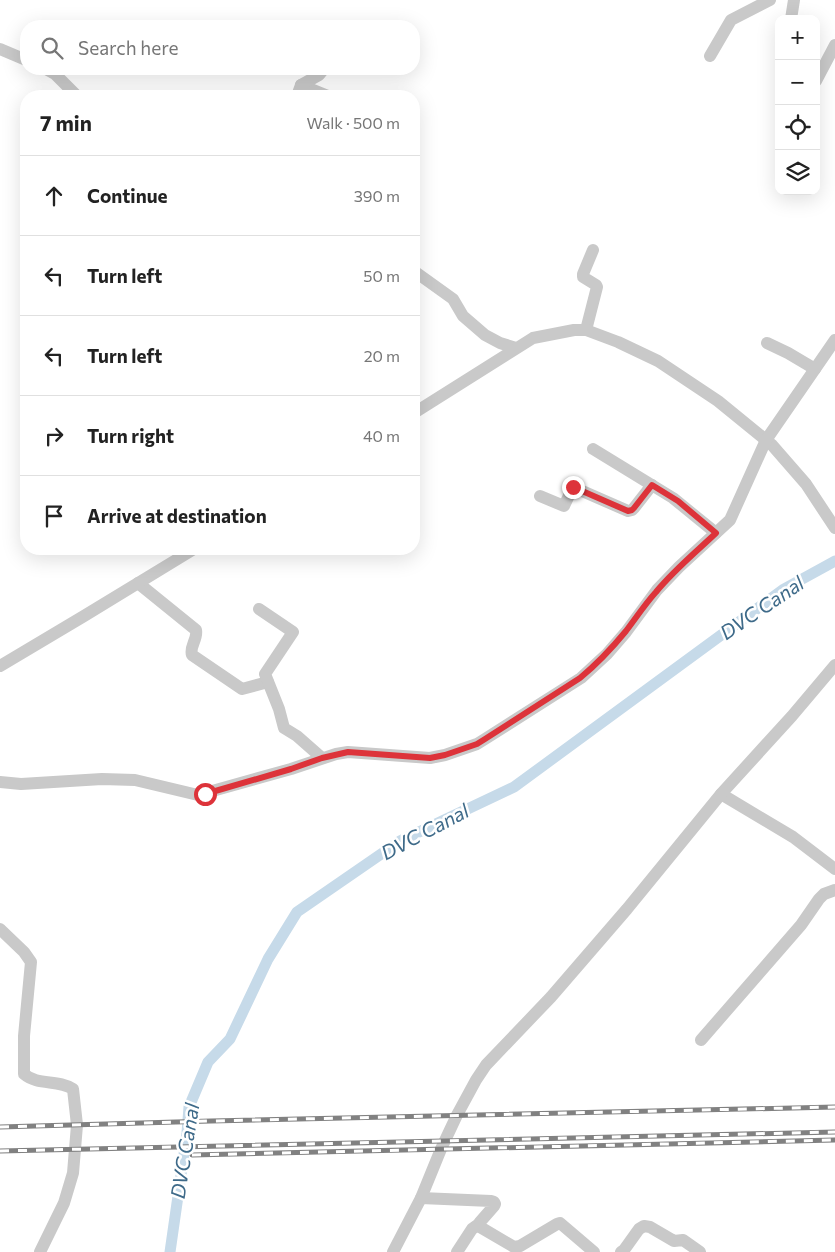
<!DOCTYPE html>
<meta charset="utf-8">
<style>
:root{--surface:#fff;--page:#f2f2f2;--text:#222;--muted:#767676;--line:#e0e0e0}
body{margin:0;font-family:Commissioner,sans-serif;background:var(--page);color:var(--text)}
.controls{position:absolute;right:15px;top:15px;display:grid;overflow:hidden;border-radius:10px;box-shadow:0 5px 20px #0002}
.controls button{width:45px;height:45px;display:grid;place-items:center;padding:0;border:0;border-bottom:1px solid var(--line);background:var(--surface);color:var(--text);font:25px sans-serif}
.stop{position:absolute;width:15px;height:15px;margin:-11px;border:4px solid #dd333a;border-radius:50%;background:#fff}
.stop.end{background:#dd333a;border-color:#fff;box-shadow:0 1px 5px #0008}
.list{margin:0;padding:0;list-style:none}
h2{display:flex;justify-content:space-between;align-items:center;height:65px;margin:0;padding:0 20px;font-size:21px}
h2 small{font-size:16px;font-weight:400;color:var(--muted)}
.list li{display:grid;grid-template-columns:32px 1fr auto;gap:15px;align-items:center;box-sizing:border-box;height:80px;padding:0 20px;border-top:1px solid var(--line)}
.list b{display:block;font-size:19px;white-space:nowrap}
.list em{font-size:16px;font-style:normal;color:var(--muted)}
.icon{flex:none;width:28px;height:28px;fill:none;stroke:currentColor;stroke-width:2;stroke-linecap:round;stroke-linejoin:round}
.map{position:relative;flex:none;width:835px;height:1252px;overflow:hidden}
.search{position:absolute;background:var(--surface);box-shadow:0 5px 20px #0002;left:20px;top:20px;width:400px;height:55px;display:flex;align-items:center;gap:12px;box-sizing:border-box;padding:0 18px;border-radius:20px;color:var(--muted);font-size:19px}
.panel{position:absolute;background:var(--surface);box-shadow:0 5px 20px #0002;left:20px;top:90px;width:400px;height:465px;border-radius:20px}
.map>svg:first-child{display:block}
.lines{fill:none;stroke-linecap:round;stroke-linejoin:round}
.canal{stroke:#c6dae9;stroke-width:11}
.minor{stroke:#c9c9c9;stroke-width:12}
.rail-casing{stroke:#818181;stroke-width:5}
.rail{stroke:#fff;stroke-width:3;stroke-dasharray:9;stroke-linecap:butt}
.route{stroke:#dd333a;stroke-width:6}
.labels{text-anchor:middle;stroke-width:5;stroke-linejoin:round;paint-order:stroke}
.water-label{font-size:20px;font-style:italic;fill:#3e6a89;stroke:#fff}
</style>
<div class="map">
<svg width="835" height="1252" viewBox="0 0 835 1252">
<rect width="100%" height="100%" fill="#fff"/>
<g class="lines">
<polyline class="canal" points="170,1252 187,1133 189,1107 208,1062 230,1039 268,959 297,912 400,841 514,787 784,589 835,561"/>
<g class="minor">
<polyline points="791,19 794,0"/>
<polyline points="0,49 26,60"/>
<polyline points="710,56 731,20 770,0"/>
<polyline points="46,69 55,74 77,96"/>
<polyline points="816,81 835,45"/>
<polyline points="301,85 328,96"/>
<polyline points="297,96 301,85 319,75 324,69"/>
<polyline points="414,271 453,299 463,316 485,335 500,343 516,348"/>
<polyline points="586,330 597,287 596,285 583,277 583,274 593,250"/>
<polyline points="767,343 788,353 815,369"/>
<polyline points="414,413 533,338 574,330 586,330 618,342 658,361 718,401 772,445 806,484 835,528"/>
<polyline points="593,449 673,498 716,533"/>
<polyline points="540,496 564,506 573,487 628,511 632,510 634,508 652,485"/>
<path d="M138 583 196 630C198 639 189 647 192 655L242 689 268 682"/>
<polyline points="259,609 293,632 265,674 279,709 284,728 297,736 322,758"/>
<polyline points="0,666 84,616 194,549"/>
<polyline points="0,782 21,784 102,779 135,780 198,795 291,769 336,754 348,752 430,758 445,755 477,744 485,739 581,678 607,654 626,632 657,590 679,567 730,520 766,440 835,340"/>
<polyline points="721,794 793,837 835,869"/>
<path d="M0 929 24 952 31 962 24 1036V1074C38 1086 58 1079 73 1089L77 1125 73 1173 64 1203 40 1252"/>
<polyline points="701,1040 801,925 819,899 824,894 835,890"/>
<polyline points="421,1198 491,1201 494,1202 495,1204 494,1206 480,1222 479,1224 480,1227 514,1247 520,1246 557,1224 560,1223 594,1252"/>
<polyline points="393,1252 421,1198 441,1149 457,1115 476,1080 486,1065 551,997 627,909 721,794 792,716 835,665"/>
<polyline points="457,1252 472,1229 479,1224"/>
<polyline points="621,1252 624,1250 639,1229 644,1226 650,1227 674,1241 683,1240 700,1252"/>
</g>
<defs>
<g id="rail">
<polyline points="0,1127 211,1121 835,1107"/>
<polyline points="0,1151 835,1132"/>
<polyline points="192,1155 835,1140"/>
</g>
</defs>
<use href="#rail" class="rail-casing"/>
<use href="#rail" class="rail"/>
</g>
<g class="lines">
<path class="route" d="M205 794 291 769 322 758 348 752 430 758 445 755 477 744 485 739 580 678C597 664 612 648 626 631 636 618 645 604 656 592 674 570 696 552 716 533L678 501 652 485 634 508 632 510 628 511 573 487"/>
</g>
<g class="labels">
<g class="water-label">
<text transform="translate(762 608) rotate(-34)" y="7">DVC Canal</text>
<text transform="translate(425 832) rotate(-28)" y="7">DVC Canal</text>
<text transform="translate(185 1151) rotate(-81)" y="7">DVC Canal</text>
</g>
</g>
</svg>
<div class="controls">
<button>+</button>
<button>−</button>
<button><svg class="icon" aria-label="locate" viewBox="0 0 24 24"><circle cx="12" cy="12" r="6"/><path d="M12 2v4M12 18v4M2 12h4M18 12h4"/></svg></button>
<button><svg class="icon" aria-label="layers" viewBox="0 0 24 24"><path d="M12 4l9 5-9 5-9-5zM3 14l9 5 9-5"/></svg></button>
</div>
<div class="stop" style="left:205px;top:794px"></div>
<div class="stop end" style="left:573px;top:487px"></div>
<div class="search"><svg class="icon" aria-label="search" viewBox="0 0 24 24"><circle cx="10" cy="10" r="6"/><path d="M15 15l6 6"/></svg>Search here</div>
<section class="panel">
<h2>7 min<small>Walk · 500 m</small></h2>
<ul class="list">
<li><svg class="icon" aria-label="ahead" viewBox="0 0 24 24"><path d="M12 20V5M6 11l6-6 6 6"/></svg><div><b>Continue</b></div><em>390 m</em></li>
<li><svg class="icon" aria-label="left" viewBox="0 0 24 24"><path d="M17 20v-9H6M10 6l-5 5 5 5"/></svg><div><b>Turn left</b></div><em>50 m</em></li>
<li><svg class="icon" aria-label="left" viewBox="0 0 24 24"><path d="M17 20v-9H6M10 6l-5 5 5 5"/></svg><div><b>Turn left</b></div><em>20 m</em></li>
<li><svg class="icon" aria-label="right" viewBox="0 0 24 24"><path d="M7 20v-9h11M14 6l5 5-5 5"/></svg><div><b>Turn right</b></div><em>40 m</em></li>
<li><svg class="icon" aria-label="arrive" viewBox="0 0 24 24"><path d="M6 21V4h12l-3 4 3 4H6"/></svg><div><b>Arrive at destination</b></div></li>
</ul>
</section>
</div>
